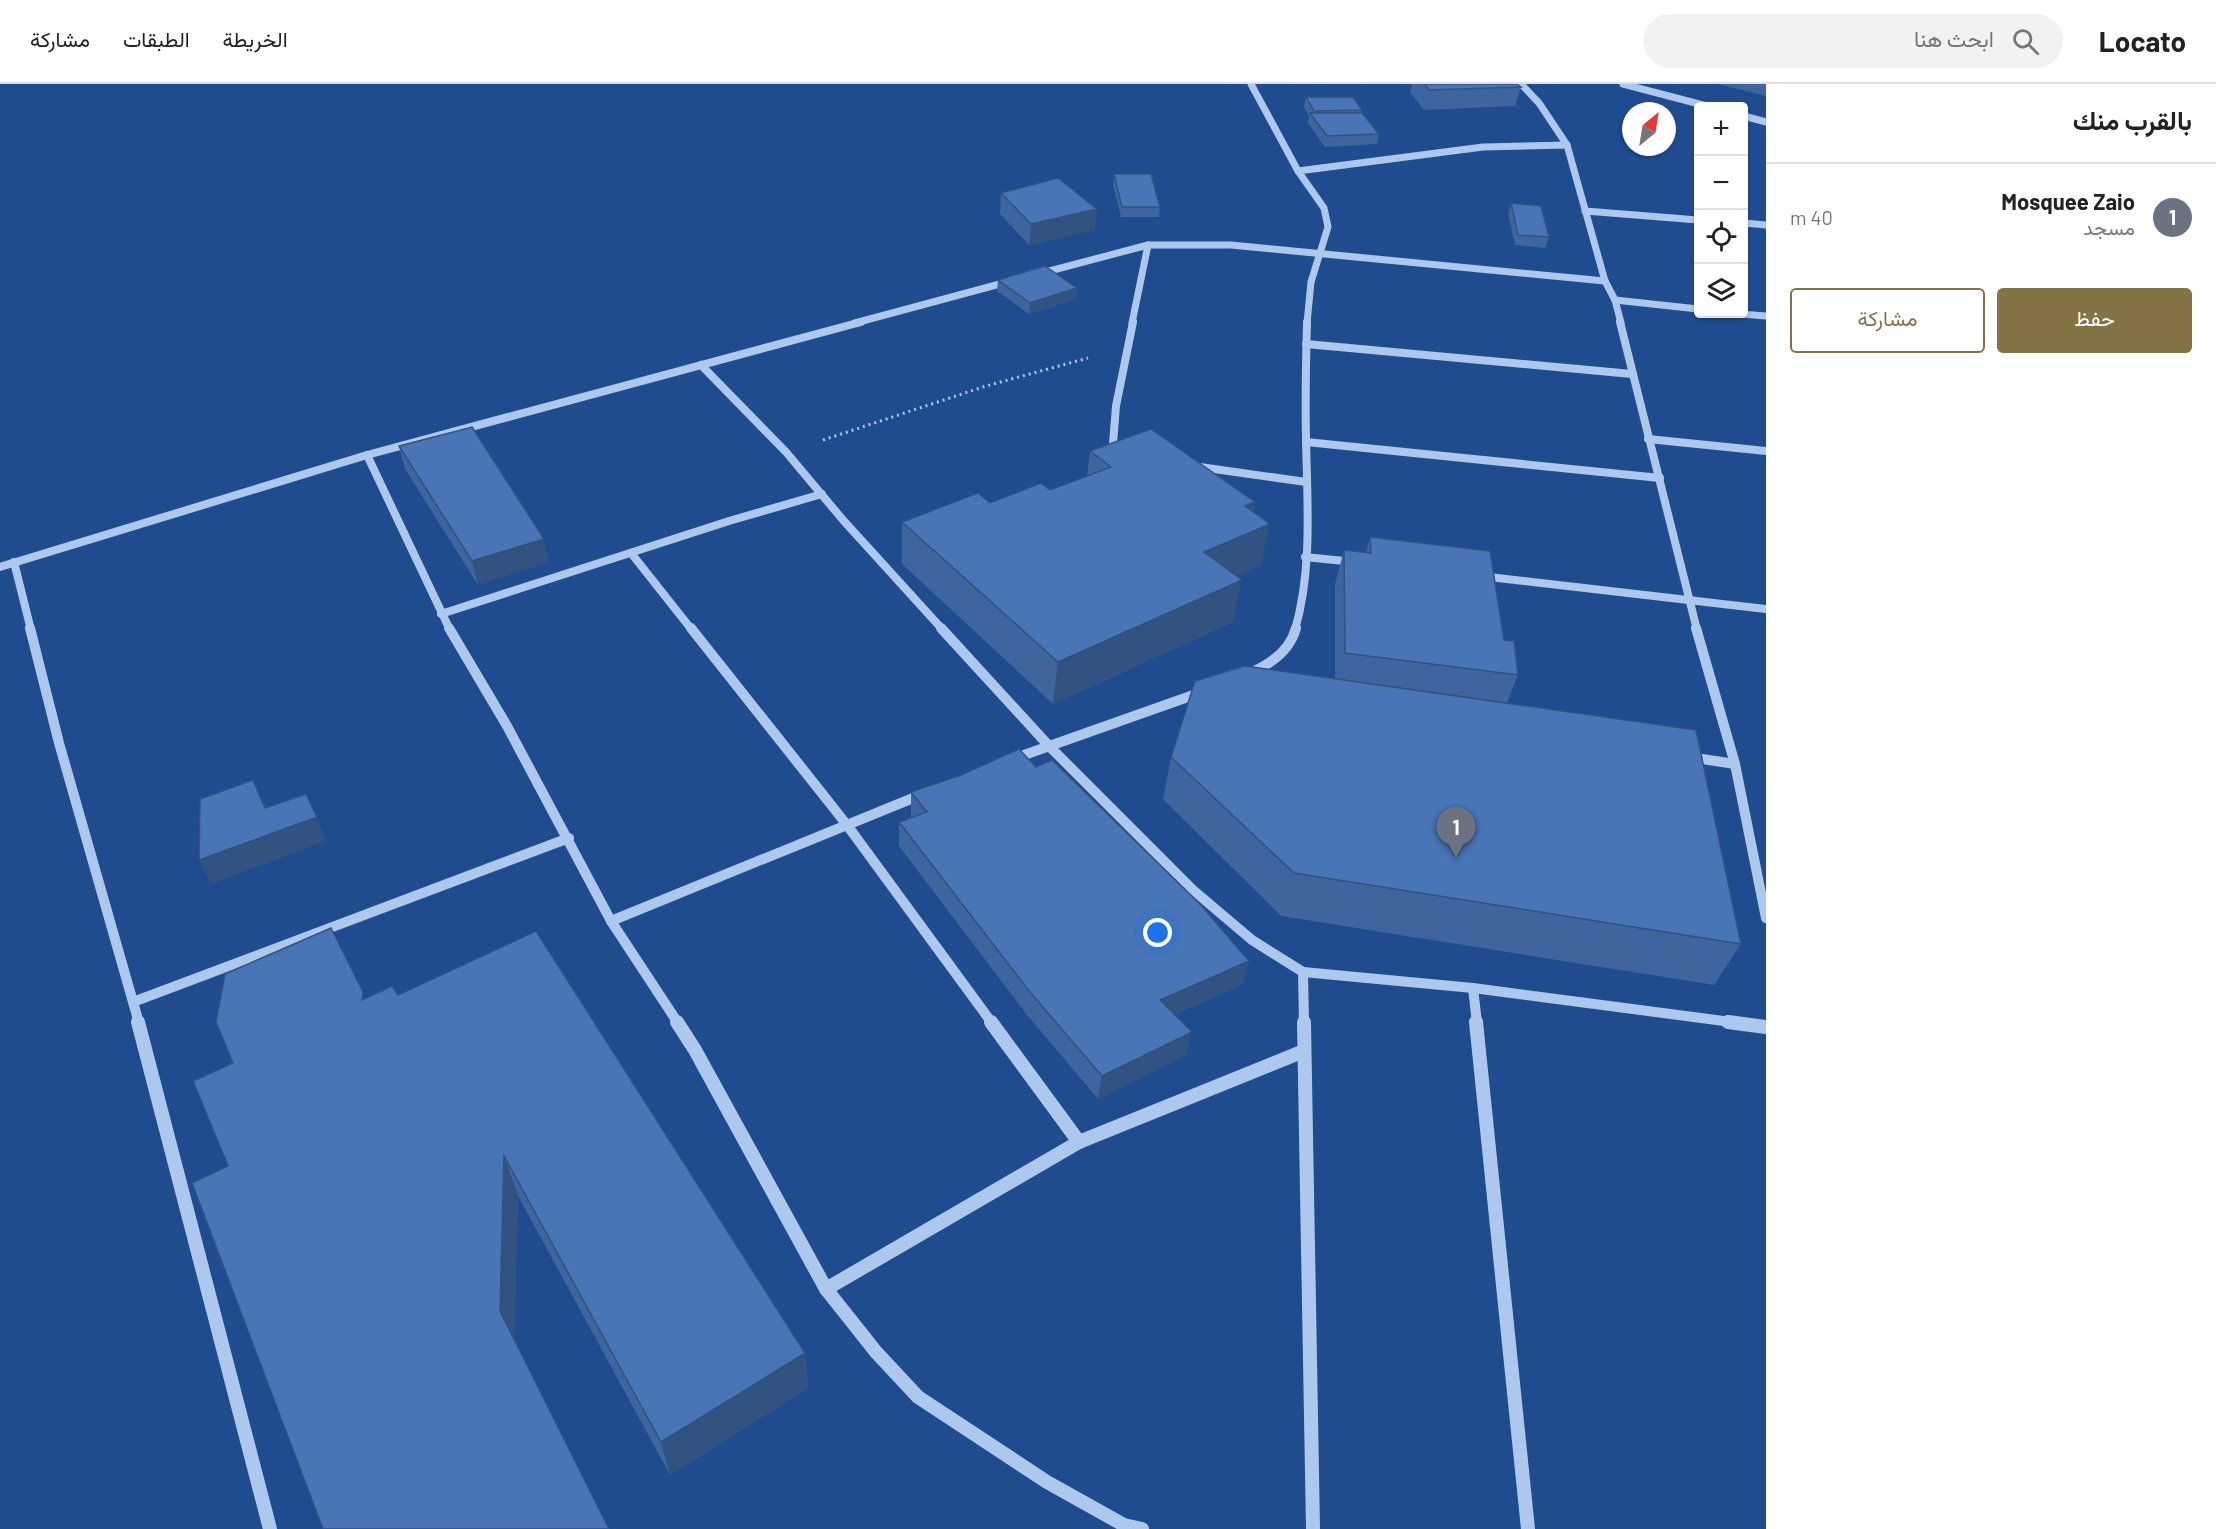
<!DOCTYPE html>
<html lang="ar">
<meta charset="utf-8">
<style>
:root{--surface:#fff;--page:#f2f2f2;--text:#222;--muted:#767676;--line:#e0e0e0;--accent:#837345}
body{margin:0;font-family:Barlow,Vazirmatn,sans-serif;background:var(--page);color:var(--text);direction:rtl}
.controls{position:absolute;right:18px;top:18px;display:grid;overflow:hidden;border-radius:6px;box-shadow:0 2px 4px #0004}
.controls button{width:54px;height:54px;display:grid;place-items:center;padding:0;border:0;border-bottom:2px solid var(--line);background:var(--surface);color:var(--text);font:30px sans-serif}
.compass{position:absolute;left:1622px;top:18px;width:54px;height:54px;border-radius:50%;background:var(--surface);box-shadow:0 2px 4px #0004;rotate:30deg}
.you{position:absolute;left:1158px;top:849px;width:21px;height:21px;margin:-15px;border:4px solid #fff;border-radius:50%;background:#1a73e8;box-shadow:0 0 0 9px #1a73e833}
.badge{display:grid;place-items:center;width:39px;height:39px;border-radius:50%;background:var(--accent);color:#fff;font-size:20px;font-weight:700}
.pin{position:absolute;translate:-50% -50px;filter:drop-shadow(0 2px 3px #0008)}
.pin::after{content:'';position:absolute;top:32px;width:21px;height:18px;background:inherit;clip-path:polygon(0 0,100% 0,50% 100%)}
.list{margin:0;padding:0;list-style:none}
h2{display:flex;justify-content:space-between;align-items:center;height:78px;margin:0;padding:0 24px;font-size:26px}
h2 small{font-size:20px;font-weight:400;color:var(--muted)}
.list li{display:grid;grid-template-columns:39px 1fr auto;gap:18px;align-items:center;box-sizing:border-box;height:108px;padding:0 24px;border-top:2px solid var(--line)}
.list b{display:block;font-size:22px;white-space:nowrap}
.list p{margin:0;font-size:20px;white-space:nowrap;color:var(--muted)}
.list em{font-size:20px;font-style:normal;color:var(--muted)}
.actions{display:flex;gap:12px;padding:18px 24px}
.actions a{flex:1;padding:14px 0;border:2px solid var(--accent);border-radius:6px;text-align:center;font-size:21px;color:var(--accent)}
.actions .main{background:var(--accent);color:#fff}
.icon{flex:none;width:33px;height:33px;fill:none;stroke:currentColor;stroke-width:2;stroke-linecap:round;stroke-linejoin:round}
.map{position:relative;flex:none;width:1766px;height:1445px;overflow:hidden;direction:ltr}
header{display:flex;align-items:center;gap:36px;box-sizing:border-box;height:84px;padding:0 30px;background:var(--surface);border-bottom:2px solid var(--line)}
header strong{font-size:28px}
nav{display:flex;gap:33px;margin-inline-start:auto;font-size:21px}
.search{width:420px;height:54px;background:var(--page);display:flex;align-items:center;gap:15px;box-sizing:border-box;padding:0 21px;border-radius:33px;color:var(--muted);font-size:22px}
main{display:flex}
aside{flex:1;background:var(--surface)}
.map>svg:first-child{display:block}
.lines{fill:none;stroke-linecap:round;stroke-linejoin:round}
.path{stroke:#aec8ed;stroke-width:3;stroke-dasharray:2 4;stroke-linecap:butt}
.minor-far3{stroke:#aec8ed;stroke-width:7}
.minor-far2{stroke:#aec8ed;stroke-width:8}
.minor-far1{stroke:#aec8ed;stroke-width:10}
.minor{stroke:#aec8ed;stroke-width:14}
.wall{fill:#3e659d}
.shaded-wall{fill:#32527f}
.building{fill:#4875b6;stroke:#32527f;stroke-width:1.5}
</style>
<header>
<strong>Locato</strong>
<div class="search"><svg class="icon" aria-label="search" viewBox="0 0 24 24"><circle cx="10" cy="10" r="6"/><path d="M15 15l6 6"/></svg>ابحث هنا</div>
<nav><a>الخريطة</a><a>الطبقات</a><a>مشاركة</a></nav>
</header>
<main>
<aside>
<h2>بالقرب منك<small></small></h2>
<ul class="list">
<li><span class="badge" style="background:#6b7280">1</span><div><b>Mosquee Zaio</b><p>مسجد</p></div><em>40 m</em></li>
</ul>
<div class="actions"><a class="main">حفظ</a><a>مشاركة</a></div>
</aside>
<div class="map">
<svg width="1766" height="1445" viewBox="0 0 1766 1445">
<rect width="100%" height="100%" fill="#1f4c8f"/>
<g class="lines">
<polyline class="path" points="823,356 986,302 1088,274"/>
<g class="minor-far3">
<polyline points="1251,0 1298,87 1324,124 1328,143 1311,198 1307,239"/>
<polyline points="1521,0 1539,19 1567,61 1605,197 1615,216 1621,239"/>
<polyline points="1623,0 1707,22"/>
<polyline points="1744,32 1766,38"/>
<polyline points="1298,87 1483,63 1567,61"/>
<polyline points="1585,127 1698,136"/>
<polyline points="1744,139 1766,141"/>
<polyline points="1038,190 1148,161 1231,161 1605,197"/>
<polyline points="1615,216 1698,225"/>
<polyline points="1741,230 1766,232"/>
<polyline points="855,239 1011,197"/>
<polyline points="1132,239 1148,161"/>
</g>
<g class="minor-far2">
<polyline points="1620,238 1697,546"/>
<polyline points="1306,260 1632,290"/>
<polyline points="701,281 786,368 843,436 943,546"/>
<polyline points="1648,355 1766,367"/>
<polyline points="1306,358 1660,394"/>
<polyline points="367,371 450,546"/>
<polyline points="1112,372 1116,322 1133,238"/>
<polyline points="1193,382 1306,398"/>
<polyline points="631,469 692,546"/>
<polyline points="1305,473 1354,478"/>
<polyline points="14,478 31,546"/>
<polyline points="0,483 367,371 861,238"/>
<polyline points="1480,492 1766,525"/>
<polyline points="441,530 729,437 822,410"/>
<path d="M1295 546C1313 483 1307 417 1306 353 1305 315 1306 276 1307 238"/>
</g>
<g class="minor-far1">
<polyline points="30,544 59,659 139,939"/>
<polyline points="449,544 507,642 611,837 678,939"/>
<polyline points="691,544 847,741 992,939"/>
<polyline points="941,544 1049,662 1193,806 1252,856 1303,888 1473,904 1739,939"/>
<polyline points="1696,544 1735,680 1766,834"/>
<path d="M1250 589C1271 580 1290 567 1296 544"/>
<polyline points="1689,673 1735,680"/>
<polyline points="1010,676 1202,608"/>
<polyline points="611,837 923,710"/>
<polyline points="1303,888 1304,939"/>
<polyline points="1473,904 1477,939"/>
<polyline points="133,918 569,754"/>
</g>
<g class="minor">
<polyline points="138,938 270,1445"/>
<polyline points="677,938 695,966 826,1205 876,1268 918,1313 1047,1398 1124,1441 1142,1445"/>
<polyline points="991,938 1079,1058"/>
<polyline points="1304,938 1313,1445"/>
<polyline points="1476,938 1528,1445"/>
<polyline points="1728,938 1766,943"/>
<polyline points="826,1205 1079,1058 1304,967"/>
</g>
</g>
<g class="wall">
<polygon points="1412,0 1517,0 1521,3 1515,22 1424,26 1410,8"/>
<polygon points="1718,0 1766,0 1766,12"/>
<polygon points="1306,13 1362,26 1361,29 1379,50 1377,60 1325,63 1308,39 1309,32 1304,23"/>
<polygon points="1114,90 1160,123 1159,133 1121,133 1113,101"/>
<polygon points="1001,109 1095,146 1029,161 1000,130"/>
<polygon points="1511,119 1549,153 1545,164 1515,161 1508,130"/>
<polygon points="998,196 1077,204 1076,215 1029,230 997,207"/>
<polygon points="399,362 544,455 548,478 478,501 405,385"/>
<polygon points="1090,367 1255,418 1253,428 1261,481 1237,492 1233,538 1053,620 902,480 902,438 1050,406 1087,392"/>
<polygon points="1370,453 1504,556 1518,591 1507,619 1741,860 1714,901 1281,832 1163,715 1171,673 1335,595 1335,500 1344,466 1366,469"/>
<polygon points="1036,683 1249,877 1242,900 1174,931 1186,971 1098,1015 1027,931 899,762 899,738 911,733 911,708"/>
<polygon points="398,911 805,1269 808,1304 670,1391 518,1112 514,1257 228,1082 366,914"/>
</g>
<g class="shaded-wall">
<polygon points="1097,125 1095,146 1029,161 1031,140"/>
<polygon points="1077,204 1076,215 1029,230 1030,219"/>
<polygon points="1255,418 1249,449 1270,440 1261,481 1196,510 1204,468 1245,422"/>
<polygon points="544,455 548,478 478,501 472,477"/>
<polygon points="1242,496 1233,538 1053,620 1058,578"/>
<polygon points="317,733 326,757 211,800 199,776"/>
<polygon points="1249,877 1242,900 1155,939 1160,916"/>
<polygon points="1192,948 1186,971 1098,1015 1102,992"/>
<polygon points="504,1072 518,1112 514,1264 500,1227"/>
<polygon points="805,1269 808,1304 670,1391 661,1358"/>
</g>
<g class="building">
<polygon points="1424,0 1517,0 1521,3 1429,6"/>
<polygon points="1306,13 1353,13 1362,26 1314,27"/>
<polygon points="1310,29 1362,29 1379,50 1327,52"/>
<polygon points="1114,90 1151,90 1160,123 1122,123"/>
<polygon points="1058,94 1097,125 1031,140 1001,109"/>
<polygon points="1511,119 1541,122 1549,153 1518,151"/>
<polygon points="1045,182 1077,204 1030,219 998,196"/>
<polygon points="472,343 544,455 472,477 399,362"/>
<polygon points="1151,345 1255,418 1245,422 1270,440 1204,468 1242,496 1058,578 902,438 978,409 990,419 1041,399 1050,406 1111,383 1090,367"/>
<polygon points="1370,453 1490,467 1504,556 1514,557 1518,591 1345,569 1344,466 1371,469"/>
<polygon points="1245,582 1696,646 1741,860 1294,789 1171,673 1195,597"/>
<polygon points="1019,665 1036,683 1052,676 1199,819 1249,877 1160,916 1192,948 1102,992 1030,908 899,738 927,728 911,708 961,691"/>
<polygon points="253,696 265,724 306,710 317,733 199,776 200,715"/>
<polygon points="331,844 363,908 362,916 392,902 398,911 536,847 805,1269 661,1358 504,1072 500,1227 609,1445 323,1445 192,1099 228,1082 193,997 233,979 216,938 225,890"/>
</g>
</svg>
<div class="controls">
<button>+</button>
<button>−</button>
<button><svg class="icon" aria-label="locate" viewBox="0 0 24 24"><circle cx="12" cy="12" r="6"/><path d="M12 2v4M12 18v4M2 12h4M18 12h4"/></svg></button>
<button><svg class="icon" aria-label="layers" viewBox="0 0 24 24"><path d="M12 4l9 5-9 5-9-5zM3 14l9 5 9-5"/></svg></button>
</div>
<svg class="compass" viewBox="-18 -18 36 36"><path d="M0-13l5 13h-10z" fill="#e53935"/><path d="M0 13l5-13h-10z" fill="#767676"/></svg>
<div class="you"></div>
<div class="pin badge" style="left:1456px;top:773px;background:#6b7280">1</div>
</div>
</main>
